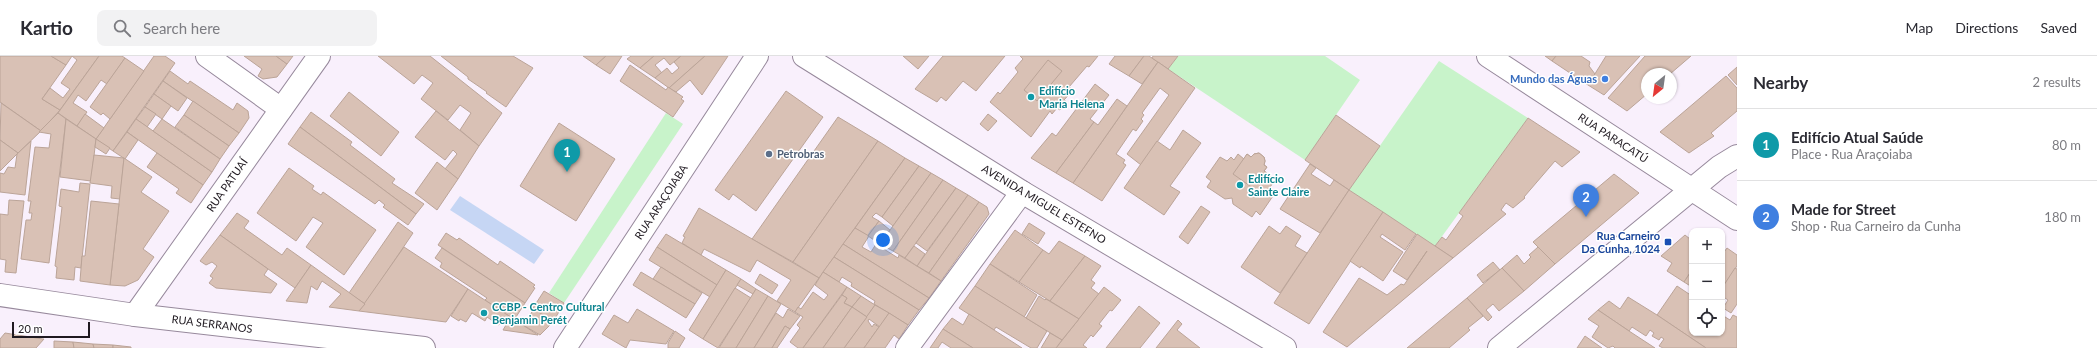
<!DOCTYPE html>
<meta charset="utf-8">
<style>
:root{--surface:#fff;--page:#f2f2f3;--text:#2b2b33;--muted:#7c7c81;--line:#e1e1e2;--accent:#9c572b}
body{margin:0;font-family:Lato,sans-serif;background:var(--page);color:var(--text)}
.controls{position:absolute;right:12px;bottom:12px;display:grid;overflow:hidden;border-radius:8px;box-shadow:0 1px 3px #0004}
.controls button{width:36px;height:36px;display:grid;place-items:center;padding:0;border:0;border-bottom:1px solid var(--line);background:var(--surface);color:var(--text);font:20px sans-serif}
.compass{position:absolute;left:1641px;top:12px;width:36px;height:36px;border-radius:50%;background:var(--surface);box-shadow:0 1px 3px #0004;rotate:209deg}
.scale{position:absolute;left:12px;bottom:10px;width:78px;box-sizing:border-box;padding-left:4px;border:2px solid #1f1920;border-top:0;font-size:11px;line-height:14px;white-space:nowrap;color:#1f1920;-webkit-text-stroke:3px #fff;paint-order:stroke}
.you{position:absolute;left:883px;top:184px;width:14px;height:14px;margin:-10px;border:3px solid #fff;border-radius:50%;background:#1a73e8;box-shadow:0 0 0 6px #1a73e833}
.badge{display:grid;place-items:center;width:26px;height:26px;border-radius:50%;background:var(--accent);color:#fff;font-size:13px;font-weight:700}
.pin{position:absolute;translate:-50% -33px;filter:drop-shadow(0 1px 2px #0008)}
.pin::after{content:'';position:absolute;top:21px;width:14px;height:12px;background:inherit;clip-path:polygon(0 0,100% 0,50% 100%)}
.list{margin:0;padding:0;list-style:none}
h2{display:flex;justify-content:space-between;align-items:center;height:52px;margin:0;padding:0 16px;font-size:17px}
h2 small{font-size:13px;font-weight:400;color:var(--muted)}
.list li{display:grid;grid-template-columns:26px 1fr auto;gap:12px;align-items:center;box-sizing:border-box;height:72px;padding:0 16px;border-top:1px solid var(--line)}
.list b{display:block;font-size:15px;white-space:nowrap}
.list p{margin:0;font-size:13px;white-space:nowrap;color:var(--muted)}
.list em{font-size:13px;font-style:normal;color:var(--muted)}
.icon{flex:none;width:22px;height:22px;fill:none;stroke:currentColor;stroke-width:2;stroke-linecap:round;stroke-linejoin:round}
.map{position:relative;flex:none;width:1737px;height:292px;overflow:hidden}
header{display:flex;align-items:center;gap:24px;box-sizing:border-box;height:56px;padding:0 20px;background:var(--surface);border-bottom:1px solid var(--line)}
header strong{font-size:19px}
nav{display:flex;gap:22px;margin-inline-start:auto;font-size:14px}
.search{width:280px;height:36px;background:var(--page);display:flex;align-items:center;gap:10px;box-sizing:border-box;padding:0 14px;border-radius:8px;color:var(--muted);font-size:15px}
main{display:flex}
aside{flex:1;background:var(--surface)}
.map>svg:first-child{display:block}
.green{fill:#c8f3ca}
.water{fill:#c6d6f4}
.building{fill:#d9c1b5;stroke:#bba498}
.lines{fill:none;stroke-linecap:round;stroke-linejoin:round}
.minor-casing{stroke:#97899c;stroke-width:24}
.tertiary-casing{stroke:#97899c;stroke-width:24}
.minor{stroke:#fff;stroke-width:22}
.tertiary{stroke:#fff;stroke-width:22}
.shop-dot{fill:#3f7fe0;stroke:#fff;stroke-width:1.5}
.culture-dot{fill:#0f9aa8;stroke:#fff;stroke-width:1.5}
.service-dot{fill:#5c6f8a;stroke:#fff;stroke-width:1.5}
.transit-dot{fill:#1a4fb4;stroke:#fff;stroke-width:1.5}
.labels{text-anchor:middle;stroke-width:3;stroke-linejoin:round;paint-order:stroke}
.shop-label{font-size:11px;font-weight:bold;fill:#366cbe;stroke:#fff;text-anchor:end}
.culture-label{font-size:11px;font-weight:bold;fill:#0d838f;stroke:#fff;text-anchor:start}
.street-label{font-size:11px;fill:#1f1920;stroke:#fff}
.service-label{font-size:11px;font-weight:bold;fill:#4e5e75;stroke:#fff;text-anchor:start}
.transit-label{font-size:11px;font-weight:bold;fill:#164399;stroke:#fff;text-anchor:end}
</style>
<header>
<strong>Kartio</strong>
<div class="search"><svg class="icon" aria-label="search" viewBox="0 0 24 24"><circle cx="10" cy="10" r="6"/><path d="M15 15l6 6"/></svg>Search here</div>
<nav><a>Map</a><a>Directions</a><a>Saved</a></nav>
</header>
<main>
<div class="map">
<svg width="1737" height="292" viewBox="0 0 1737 292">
<rect width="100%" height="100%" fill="#f9f0fc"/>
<g class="green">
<polygon points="1178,0 1325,0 1360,24 1305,104 1168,13"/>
<polygon points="1439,5 1528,62 1435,190 1349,134"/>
<polygon points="666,57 683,68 564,247 549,237"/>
</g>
<polygon class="water" points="460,140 544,194 534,208 450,154"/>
<g class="building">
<polygon points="0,0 51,0 66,9 42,43 60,54 41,75 0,46"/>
<polygon points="51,0 72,0 66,9"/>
<polygon points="72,0 99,0 60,54 42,43 50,32 63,42 70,33 61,27 77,4"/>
<polygon points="99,0 122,0 125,2 107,28 101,24 86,45 78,39 73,47 87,56 77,70 58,57"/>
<polygon points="154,0 165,0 175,7 113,95 96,83"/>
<polygon points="244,0 276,0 287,8 277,21 263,23 258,20 262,13"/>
<polygon points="276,0 293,0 287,8"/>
<polygon points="378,0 430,0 502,57 479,90 460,74 471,57 460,49 448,64 421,43 433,27 422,19 414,28"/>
<polygon points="441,0 513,0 533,12 506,51 486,37 487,36 468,23 468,21"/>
<polygon points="583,0 606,0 596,9"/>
<polygon points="606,0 622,0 610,18 596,9"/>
<polygon points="631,0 654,0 640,12 627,3"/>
<polygon points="654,0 681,0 670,9 664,2 655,9 662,17 655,22 640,12"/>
<polygon points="681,0 705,0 669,32 655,22 667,12 672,18 679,12 674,6"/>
<polygon points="705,0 728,0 702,39 690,24 676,36 669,32"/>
<polygon points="903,0 929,0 918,13"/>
<polygon points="943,0 1005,0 976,35 963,25 946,45 941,41 937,46 915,33"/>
<polygon points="1098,0 1089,11 1087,10 1069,31 1073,34 1064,44 1067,46 1060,54 1057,52 1052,58 1050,55 1031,81 990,46 998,36 1000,38 1018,16 1015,12 1023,3 1020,0"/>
<polygon points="1115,0 1144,0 1129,20 1109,8"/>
<polygon points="1144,0 1149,0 1158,6 1142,28 1129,20"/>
<polygon points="1153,0 1178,0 1168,13 1152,2"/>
<polygon points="1545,0 1556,0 1552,5"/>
<polygon points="1556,0 1581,0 1590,6 1589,10 1595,18 1588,29 1552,5"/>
<polygon points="1606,0 1640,0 1604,39 1588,29"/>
<polygon points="1645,0 1691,0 1670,18 1647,18 1647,38 1627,55 1608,42"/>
<polygon points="125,2 144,15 110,63 103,57 101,59 90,51"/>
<polygon points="1048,4 1062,15 1037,45 1024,34"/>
<polygon points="1158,6 1195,32 1141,109 1127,98 1169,39 1160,32 1142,57 1144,59 1141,63 1143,65 1136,75 1133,73 1116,98 1125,104 1123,107 1126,109 1102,145 1073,127"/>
<polygon points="630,9 666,34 668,31 683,41 681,43 684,45 673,61 620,25"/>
<polygon points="1737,11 1737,29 1728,19"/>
<polygon points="170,15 188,28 190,25 233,54 237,47 248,55 249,62 239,77 163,25"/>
<polygon points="1726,20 1737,32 1737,55 1711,77 1714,80 1689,97 1660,76"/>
<polygon points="163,25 187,42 178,55 154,38"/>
<polygon points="1095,28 1109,39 1090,63 1094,66 1056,117 1031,102 1052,77 1056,80"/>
<polygon points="786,35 823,61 756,155 733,138 729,144 715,134"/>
<polygon points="349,36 399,76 381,100 330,60"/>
<polygon points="154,38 171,50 162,63 145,51"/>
<polygon points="1117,43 1127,50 1073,127 1056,117 1094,66 1098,69"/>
<polygon points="193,45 239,77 229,90 184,59"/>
<polygon points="1,47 41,75 18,97 0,84"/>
<polygon points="145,51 156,58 147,71 136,63"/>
<polygon points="436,55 479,90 458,123 445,113 457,98 453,94 445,104 415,81"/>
<polygon points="311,56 352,86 350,89 395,123 392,127 424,148 416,158 300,71"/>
<polygon points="58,57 66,63 49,207 21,203 26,164 31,164 32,157 29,157 31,145 28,145 35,91 49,92 51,78 39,76"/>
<polygon points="85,58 104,72 96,83 77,70"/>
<polygon points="988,58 997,65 988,75 980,68"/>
<polygon points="184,59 229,90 220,103 175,71"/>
<polygon points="1336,59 1380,90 1349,134 1305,104"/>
<polygon points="838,61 878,85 793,206 752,183"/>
<polygon points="1528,62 1580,96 1562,111 1555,105 1524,141 1525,142 1513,152 1506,147 1501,154 1506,158 1453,202 1435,190 1442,181 1446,184 1463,160 1459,157"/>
<polygon points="66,63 96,83 91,125 60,121"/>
<polygon points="136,63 212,116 203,129 127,76"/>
<polygon points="162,63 220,103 212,116 153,75"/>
<polygon points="559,67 615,103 576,165 520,130"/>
<polygon points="300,71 416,158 408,169 383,151 385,149 379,144 375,148 288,88"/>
<polygon points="1183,74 1201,87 1170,130 1180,136 1164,159 1124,132 1157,85 1170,94"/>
<polygon points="127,76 138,84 125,103 113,95"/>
<polygon points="96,83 110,92 106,98 95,91"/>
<polygon points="0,84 18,97 0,115"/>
<polygon points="31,85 25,139 0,136 0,117 4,118 8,111 15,112 17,98"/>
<polygon points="878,85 905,102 819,222 793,206"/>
<polygon points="157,97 203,129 191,147 176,137 179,133 147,111"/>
<polygon points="1259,97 1264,101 1265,105 1264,109 1267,111 1264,115 1271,120 1268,124 1272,128 1268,133 1275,137 1260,159 1256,155 1252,161 1233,148 1232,142 1225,143 1207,131 1211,125 1206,121 1220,101 1227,105 1231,101 1234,104 1238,98 1244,103 1247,98 1251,101 1254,98"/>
<polygon points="1259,97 1264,101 1265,105 1264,109 1267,111 1264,115 1271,120 1268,124 1272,128 1267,136 1263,133 1260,137 1233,118 1247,98 1251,101 1254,98"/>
<polygon points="94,99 124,102 120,143 111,142 112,130 90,127"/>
<polygon points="124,102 152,121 141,136 169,155 143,193 154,201 138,224 125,230 110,229"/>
<polygon points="905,102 919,110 882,161 876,157 872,161 879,165 868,180 855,172"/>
<polygon points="437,106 458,123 437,154 415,137"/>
<polygon points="1310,108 1316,112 1311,118 1330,130 1334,124 1349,134 1320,177 1280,153"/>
<polygon points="919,110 931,117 893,170 882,161"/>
<polygon points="289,112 314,130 312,133 321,139 323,136 376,174 344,219 306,191 323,167 313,161 296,185 257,157"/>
<polygon points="931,117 943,124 893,195 880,188"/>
<polygon points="1614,118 1639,137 1555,208 1533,186"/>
<polygon points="943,124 956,132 905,202 893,195"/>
<polygon points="80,127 90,128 81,212 75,211 74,224 56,222 57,211 55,210 62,151 59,150 61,133 79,136"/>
<polygon points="956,132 968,139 927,195 916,187"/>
<polygon points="1349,134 1383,156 1309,268 1274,247"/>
<polygon points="968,139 979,146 929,217 917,210"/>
<polygon points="9,144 24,145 16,217 5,216 6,204 0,203 0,158 8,159"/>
<polygon points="91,145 119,148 110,229 80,225 82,200 85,200"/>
<polygon points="979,146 987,151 989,158 941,225 929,217"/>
<polygon points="1201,150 1210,156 1188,188 1179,181"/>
<polygon points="699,152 819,222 795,256 777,245 791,224 757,204 750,216 704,193 701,199 682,187 685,181 683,180"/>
<polygon points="1383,156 1416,178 1405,194 1382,178 1380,181 1403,196 1383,225 1361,210 1360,212 1350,205"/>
<polygon points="237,157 249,165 244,172 282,199 287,192 311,209 295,232 220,179"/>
<polygon points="879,165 890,174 880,188 868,180"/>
<polygon points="398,166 413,177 365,248 349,237"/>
<polygon points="1029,167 1045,177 1038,188 1022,178"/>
<polygon points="1269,170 1280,178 1286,170 1301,180 1295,190 1307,197 1280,237 1241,211"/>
<polygon points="855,172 869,180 862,191 871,196 876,188 898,202 899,199 941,225 929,242 843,188"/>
<polygon points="1015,174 1043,194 1019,226 990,208"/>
<polygon points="446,177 457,184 459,182 498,209 500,205 535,229 533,231 535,232 525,247 438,189"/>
<polygon points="666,178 726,214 717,229 657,191"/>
<polygon points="1417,178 1453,202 1347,291 1323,276 1359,222 1387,239 1401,228 1404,229 1427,195 1407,224 1393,215"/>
<polygon points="220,179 268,213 264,219 277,228 271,237 216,232 209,227 213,222 210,220 217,210 212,206 206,209 200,205"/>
<polygon points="1685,179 1690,183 1692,180 1692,214 1684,226 1667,215 1672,207 1661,200"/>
<polygon points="1059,185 1085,200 1050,245 1019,226 1043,194 1049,198"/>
<polygon points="843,188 929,242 919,254 834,201"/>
<polygon points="914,190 925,198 917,210 905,202"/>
<polygon points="404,191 468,233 446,266 359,255"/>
<polygon points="657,191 717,229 710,241 649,204"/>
<polygon points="1538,191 1555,208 1524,235 1502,212 1517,199 1524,208 1531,201 1529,199"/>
<polygon points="442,192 525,247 516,261 514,260 512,262 485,244 487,242 440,211 442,207 435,202"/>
<polygon points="1727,192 1737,199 1737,210 1722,232 1722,199"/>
<polygon points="1085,200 1101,210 1091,224 1095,227 1091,232 1099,238 1079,263 1050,245"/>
<polygon points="834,201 919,254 908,269 874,248 875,245 851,230 852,227 842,221 839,226 823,216"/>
<polygon points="1493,206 1500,214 1483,227 1477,219"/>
<polygon points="990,208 1037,239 1024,261 975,230"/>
<polygon points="311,209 365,248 359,255 329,251 341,238 322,225 317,234 311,230 307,247 286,245"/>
<polygon points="661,211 702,237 695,248 653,223"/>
<polygon points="1502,212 1524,235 1499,255 1493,248 1486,254 1492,261 1488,265 1467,242"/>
<polygon points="1735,212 1737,213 1737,248 1731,257 1723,252 1728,244 1722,240 1722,232"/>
<polygon points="726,214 741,223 703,283 689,274"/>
<polygon points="1692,214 1692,231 1684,226"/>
<polygon points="641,216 695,248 686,262 633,229"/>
<polygon points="823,216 847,231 803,292 798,292 790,286 800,272 797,269 803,261 795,256 798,251 801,253 813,236 824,244 828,239 815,229"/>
<polygon points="760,218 778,229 772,238 755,227"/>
<polygon points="741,223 756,233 753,238 737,229"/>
<polygon points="975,230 1047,275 1037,292 1031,292 996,271 994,274 959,252"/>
<polygon points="1677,230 1692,240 1692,277 1722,277 1722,259 1730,264 1733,259 1737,261 1737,292 1706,292 1657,259"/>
<polygon points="847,231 861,240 852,251 844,247 847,242 842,239"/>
<polygon points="1104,231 1121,244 1112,255 1110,254 1099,268 1102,270 1093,281 1091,279 1083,289 1087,292 1056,292"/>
<polygon points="735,232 751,242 718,292 703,283"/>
<polygon points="468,233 512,262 538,279 503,274 506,269 501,266 499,269 487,261 485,265 472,257 466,266 460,263 459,265 451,260"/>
<polygon points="756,233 768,240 736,292 719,292"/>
<polygon points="544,235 564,247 553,266 533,252"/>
<polygon points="842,239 847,242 844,247 852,251 823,292 803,292"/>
<polygon points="768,240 781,248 754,292 736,292"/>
<polygon points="861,240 875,249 867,261 852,251"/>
<polygon points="1039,240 1045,244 1046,243 1079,263 1062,284 1026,262"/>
<polygon points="1628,241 1657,259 1706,292 1663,292 1659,290 1664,283 1661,281 1659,284 1652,280 1654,277 1650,274 1646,280 1632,271 1629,275 1598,254 1609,245 1620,253"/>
<polygon points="1467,242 1483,260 1468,272 1470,274 1449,292 1407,292"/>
<polygon points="875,249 889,257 880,271 869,263 868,265 872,271 874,268 879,271 864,292 844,292"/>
<polygon points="1139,250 1160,267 1140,292 1106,292"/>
<polygon points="852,251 867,261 844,292 823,292"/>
<polygon points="534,253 553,266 540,279 523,269"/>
<polygon points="637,253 674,275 666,288 630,284 626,292 602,278 614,259 628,267"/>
<polygon points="788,253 800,260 790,273 785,270 772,292 754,292 776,257 783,262"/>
<polygon points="1598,254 1629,275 1655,292 1615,292 1613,290 1608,292 1592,281 1599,270 1588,263"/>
<polygon points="889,257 908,269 899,283 894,279 885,292 864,292"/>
<polygon points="969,258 994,274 1022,292 973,292 943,273 952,262 963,269"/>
<polygon points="1178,264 1182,268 1177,274 1200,292 1156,292"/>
<polygon points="785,270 790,273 777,292 772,292"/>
<polygon points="943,273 973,292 951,292 942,286 938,292 930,292"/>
<polygon points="675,275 685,282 679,292 668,292 668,287"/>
<polygon points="5,277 43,283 44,283 36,292 0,292 0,283"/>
<polygon points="1050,277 1062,284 1056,292 1041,292"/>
<polygon points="1585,280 1602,292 1577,292"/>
<polygon points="54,285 73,286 74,292 54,292"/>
<polygon points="73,286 93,288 94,292 74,292"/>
<polygon points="93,288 113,289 113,292 94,292"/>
<polygon points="113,289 131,291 131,292 113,292"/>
</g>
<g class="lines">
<defs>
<g id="minor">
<polyline points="207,0 281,53"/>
<polyline points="1488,0 1737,163"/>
<polyline points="0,239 135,259 424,292"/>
<polyline points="135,259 319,0"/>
<polyline points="565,292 757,0"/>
<polyline points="907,292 1022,136"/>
<polyline points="1499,292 1719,111 1737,100"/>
</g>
<polyline id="tertiary" points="804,0 1022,136 1285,292"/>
</defs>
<use href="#minor" class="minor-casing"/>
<use href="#tertiary" class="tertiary-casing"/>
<use href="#minor" class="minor"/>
<use href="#tertiary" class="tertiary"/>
</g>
<circle class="shop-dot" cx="1605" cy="23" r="4"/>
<g class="culture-dot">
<circle cx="1031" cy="41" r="4"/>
<circle cx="1240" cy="129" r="4"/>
<circle cx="484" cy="257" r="4"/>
</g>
<circle class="service-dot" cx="769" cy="98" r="4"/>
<rect class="transit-dot" x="1664" y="182" width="8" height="8" rx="2"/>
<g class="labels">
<g class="shop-label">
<text x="1597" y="27">Mundo das Águas</text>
</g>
<g class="culture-label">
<text x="1039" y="39">Edifício<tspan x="1039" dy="13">Maria Helena</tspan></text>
<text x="1248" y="127">Edifício<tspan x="1248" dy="13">Sainte Claire</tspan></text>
<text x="492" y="255">CCBP - Centro Cultural<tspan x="492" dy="13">Benjamin Perét</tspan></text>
</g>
<g class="street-label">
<text transform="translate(1613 82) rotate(33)" y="4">RUA PARACATÚ</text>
<text transform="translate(227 129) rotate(-55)" y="4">RUA PATUAÍ</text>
<text transform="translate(661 146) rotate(-57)" y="4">RUA ARAÇOIABA</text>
<text transform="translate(1044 148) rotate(31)" y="4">AVENIDA MIGUEL ESTEFNO</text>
<text transform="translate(212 268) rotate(7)" y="4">RUA SERRANOS</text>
</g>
<g class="service-label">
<text x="777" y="102">Petrobras</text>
</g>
<g class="transit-label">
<text x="1660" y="184">Rua Carneiro<tspan x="1660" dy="13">Da Cunha, 1024</tspan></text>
</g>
</g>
</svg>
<div class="controls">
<button>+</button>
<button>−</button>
<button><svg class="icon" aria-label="locate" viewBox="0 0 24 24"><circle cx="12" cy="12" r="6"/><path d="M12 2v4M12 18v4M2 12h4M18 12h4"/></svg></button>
</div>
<svg class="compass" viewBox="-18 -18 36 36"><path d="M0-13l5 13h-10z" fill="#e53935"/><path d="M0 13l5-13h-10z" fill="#7c7c81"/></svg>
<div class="scale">20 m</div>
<div class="you"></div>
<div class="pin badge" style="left:567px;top:116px;background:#0f9aa8">1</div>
<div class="pin badge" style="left:1586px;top:161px;background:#3f7fe0">2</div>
</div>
<aside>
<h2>Nearby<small>2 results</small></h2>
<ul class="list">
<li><span class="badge" style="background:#0f9aa8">1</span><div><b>Edifício Atual Saúde</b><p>Place · Rua Araçoiaba</p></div><em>80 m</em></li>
<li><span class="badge" style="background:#3f7fe0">2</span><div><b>Made for Street</b><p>Shop · Rua Carneiro da Cunha</p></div><em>180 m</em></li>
</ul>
</aside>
</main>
